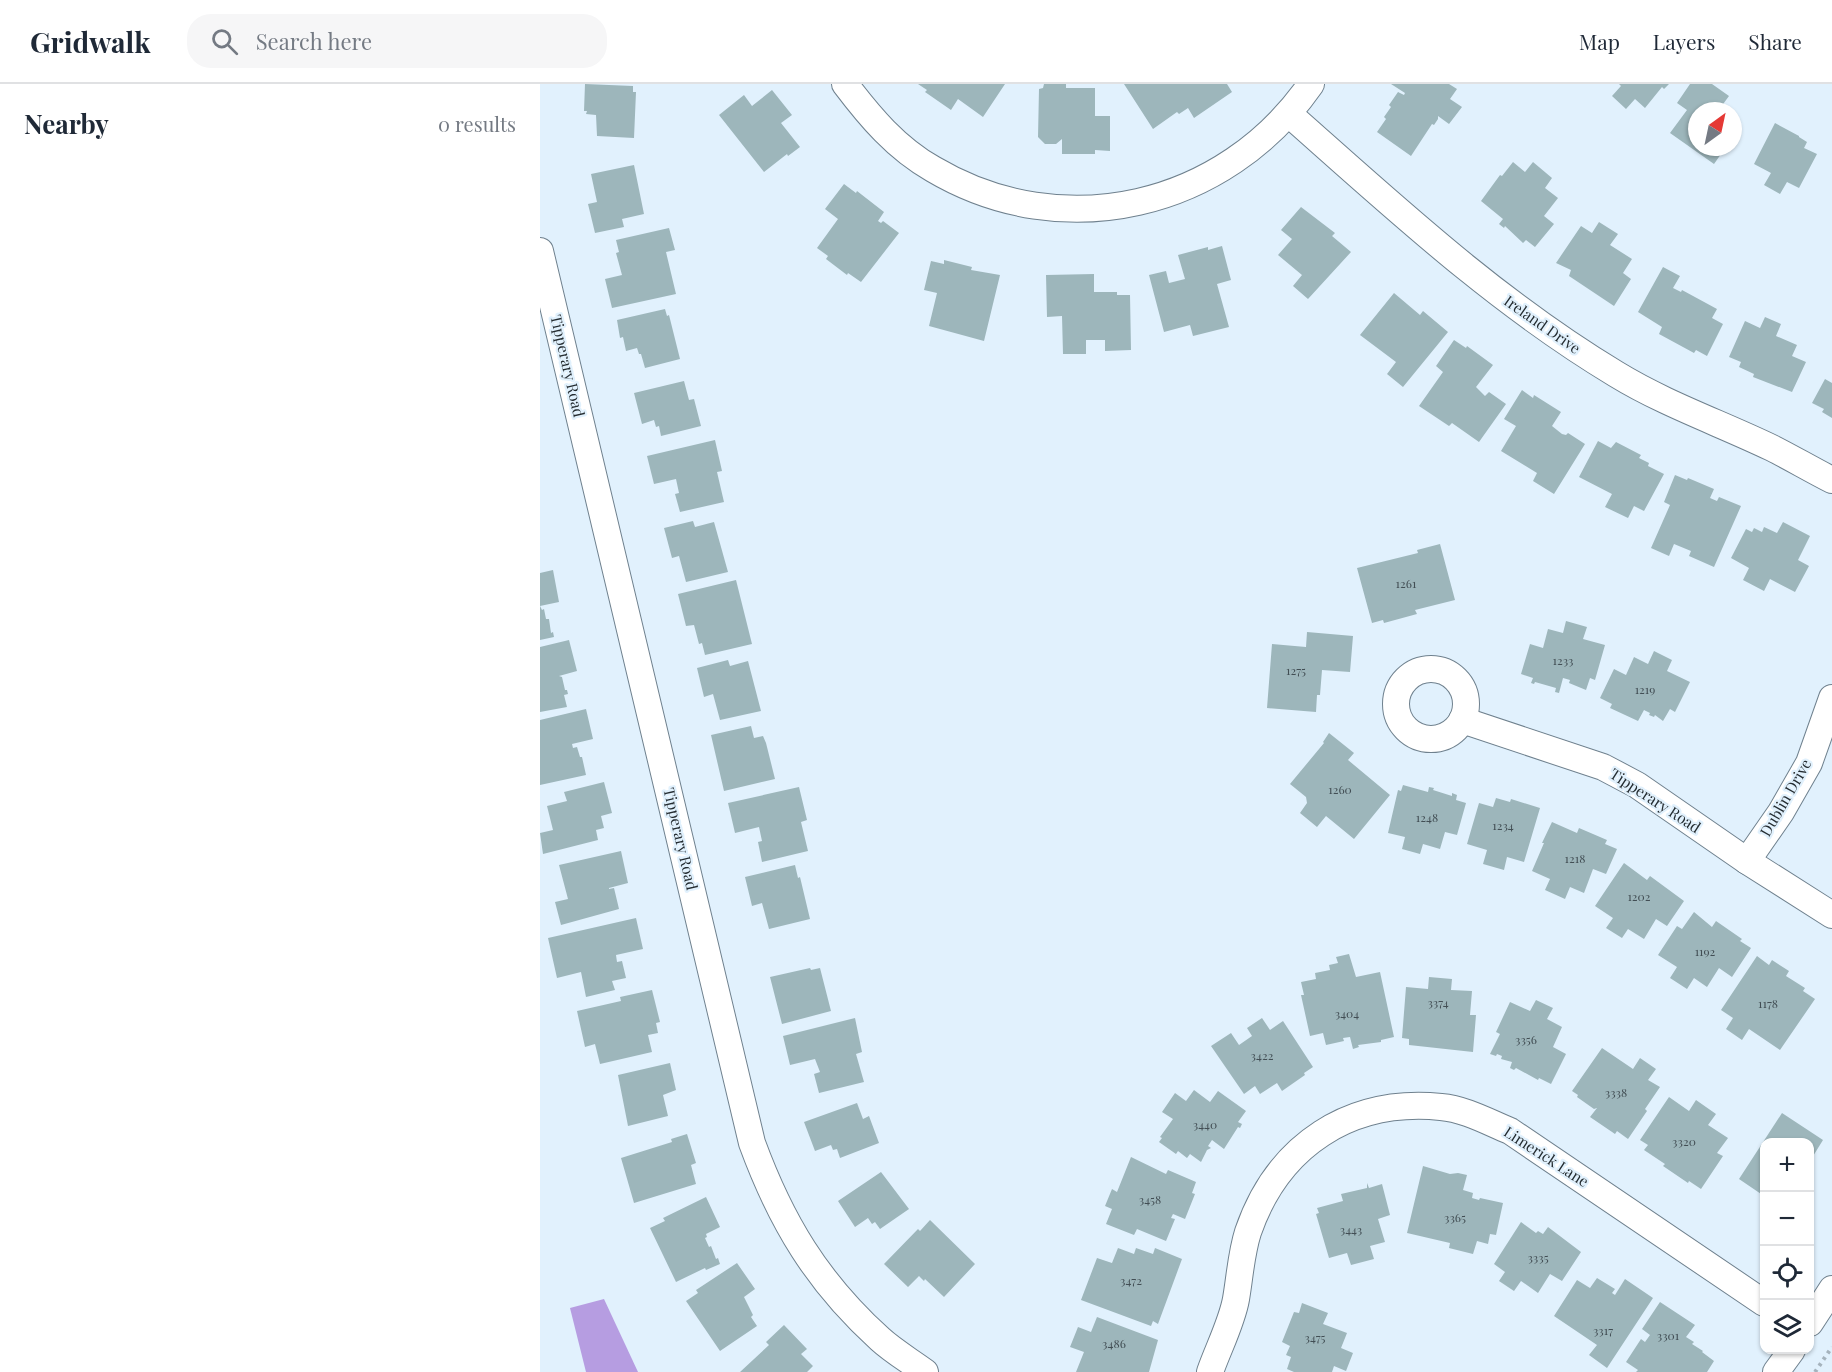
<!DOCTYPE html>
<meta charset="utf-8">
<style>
:root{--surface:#fff;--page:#f6f6f7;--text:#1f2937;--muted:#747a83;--line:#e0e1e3}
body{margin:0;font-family:"Playfair Display",serif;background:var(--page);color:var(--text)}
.controls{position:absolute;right:18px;bottom:18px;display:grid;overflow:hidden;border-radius:12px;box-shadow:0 2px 4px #0004}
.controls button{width:54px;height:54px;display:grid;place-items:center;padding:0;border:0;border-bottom:2px solid var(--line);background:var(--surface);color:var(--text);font:30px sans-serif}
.compass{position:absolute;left:1148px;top:18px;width:54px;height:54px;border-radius:50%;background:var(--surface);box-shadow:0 2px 4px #0004;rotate:33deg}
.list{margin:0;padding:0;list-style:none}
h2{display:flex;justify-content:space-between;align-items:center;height:78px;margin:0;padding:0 24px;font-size:26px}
h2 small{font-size:20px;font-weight:400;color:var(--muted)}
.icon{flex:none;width:33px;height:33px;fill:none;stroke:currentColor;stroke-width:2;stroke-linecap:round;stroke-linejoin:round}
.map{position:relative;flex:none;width:1292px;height:1288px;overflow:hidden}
header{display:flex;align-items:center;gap:36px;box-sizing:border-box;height:84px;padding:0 30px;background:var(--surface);border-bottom:2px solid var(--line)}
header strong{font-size:28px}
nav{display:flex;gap:33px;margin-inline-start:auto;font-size:21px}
.search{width:420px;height:54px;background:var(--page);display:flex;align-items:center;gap:15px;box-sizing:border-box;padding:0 21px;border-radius:24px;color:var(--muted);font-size:22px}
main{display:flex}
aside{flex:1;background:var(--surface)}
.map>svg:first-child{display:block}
.forest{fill:#b69de1}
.building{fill:#9db6bb}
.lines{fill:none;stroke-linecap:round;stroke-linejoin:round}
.minor-casing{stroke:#6f818e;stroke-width:28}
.path{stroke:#a5b3bd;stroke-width:4;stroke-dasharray:3 4.5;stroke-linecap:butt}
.minor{stroke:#fff;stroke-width:26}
.labels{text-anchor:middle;stroke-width:4.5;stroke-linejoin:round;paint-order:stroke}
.number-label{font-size:12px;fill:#424e54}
.street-label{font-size:15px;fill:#242c31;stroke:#e1f1fd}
</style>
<header>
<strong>Gridwalk</strong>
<div class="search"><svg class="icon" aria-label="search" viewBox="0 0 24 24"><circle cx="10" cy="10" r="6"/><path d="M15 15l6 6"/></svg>Search here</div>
<nav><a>Map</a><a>Layers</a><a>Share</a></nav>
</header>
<main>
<aside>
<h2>Nearby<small>0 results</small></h2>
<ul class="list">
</ul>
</aside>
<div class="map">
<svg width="1292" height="1288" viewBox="0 0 1292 1288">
<rect width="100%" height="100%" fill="#e1f1fd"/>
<polygon class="forest" points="64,1215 98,1288 46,1288 30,1224"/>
<g class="building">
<polygon points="45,0 93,2 93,8 96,8 94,54 57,52 56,31 46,30 47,27 44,27"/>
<polygon points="378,0 465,0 443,33 418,15 411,26 385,8 387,6"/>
<polygon points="504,0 526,0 526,4 555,4 555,32 570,32 570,67 555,66 555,70 522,70 522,55 516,60 505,60 498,53 499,5 503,4"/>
<polygon points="584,0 687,0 692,8 654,34 648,24 639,30 637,28 613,45"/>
<polygon points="851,0 909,0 917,5 910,15 922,23 909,40 898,32 898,35 894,41 892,40 871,72 837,48 846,35 844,33 851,23 849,21 858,8 864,11 865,9"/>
<polygon points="1079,0 1129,0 1124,5 1122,3 1105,24 1095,15 1086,25 1072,12 1081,2"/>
<polygon points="1150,0 1172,0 1189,12 1178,27 1157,27 1157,63 1186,63 1174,80 1130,49 1147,26 1137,19"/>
<polygon points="232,6 252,31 241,39 260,63 248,72 247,70 224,88 179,31 204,11 212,22"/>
<polygon points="1235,39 1259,52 1259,53 1267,58 1264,64 1277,70 1259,104 1247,98 1240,110 1224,101 1231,89 1214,80"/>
<polygon points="973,78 985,88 993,78 1012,94 1005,104 1018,114 1004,132 1014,140 995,163 986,156 983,159 965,142 964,144 959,140 963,135 941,117 960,91 962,92"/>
<polygon points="94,81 104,130 82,135 84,143 55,149 48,120 57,118 51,90"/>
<polygon points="304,100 316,109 317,107 344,128 338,137 341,139 343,137 359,149 321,198 308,189 307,191 286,175 288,172 277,164 298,135 285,125"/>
<polygon points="761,123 795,149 792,152 811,168 768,215 753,202 762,191 738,171 752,155 741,146"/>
<polygon points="1059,138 1078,150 1070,161 1092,175 1083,189 1091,195 1074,222 1029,192 1031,186 1016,179 1041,142 1052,149"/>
<polygon points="129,144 135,166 126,168 136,210 72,224 65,195 82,191 76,169 79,168 76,156"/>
<polygon points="682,162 691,196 677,200 689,243 653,252 650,241 624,248 609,191 626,187 629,199 645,195 638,171 668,163 668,166"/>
<polygon points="404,176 432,183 431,186 460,191 444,257 389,242 397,209 384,206 391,177 404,180"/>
<polygon points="1123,183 1140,192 1133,204 1141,208 1142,206 1177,225 1172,234 1183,240 1167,272 1156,266 1154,269 1119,250 1122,243 1098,228"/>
<polygon points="554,190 554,208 577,208 577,211 590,211 591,266 565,267 565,256 546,256 546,270 523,270 522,232 507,233 506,191"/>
<polygon points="854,209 880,231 883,227 908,248 863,303 847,290 856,278 820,251"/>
<polygon points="125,225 127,232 129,231 140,275 105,284 101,270 99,270 97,264 86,267 83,253 80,254 77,236"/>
<polygon points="1225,233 1241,240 1236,252 1257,261 1252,272 1266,278 1252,308 1213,293 1214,290 1199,283 1201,278 1189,273 1205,237 1220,244"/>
<polygon points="914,256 926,264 927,262 953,281 936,303 945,312 949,308 966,320 939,358 912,339 909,342 879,322 903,288 896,282"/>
<polygon points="1285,295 1292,299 1292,334 1282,328 1284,325 1272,319"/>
<polygon points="144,297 149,316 154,315 161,342 121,352 119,342 116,343 114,336 102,340 94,309"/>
<polygon points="982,306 993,314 994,311 1021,328 1012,342 1022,350 1026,351 1028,349 1045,360 1014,410 993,397 997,389 961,367 976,342 964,335"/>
<polygon points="175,356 182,387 177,388 184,418 140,428 135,410 139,409 136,395 114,400 107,372"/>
<polygon points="1058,357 1071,364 1076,358 1101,371 1099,374 1109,379 1108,382 1124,390 1104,427 1094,422 1088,434 1065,423 1072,410 1039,393"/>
<polygon points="1135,391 1147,396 1148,394 1174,405 1170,414 1177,417 1179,413 1201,422 1174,483 1149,472 1151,467 1134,460 1129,472 1111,464 1130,421 1124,418"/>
<polygon points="153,437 155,443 174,438 188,488 146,498 139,472 132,474 124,444"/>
<polygon points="1243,438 1270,452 1258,476 1269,482 1255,508 1230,495 1224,507 1203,496 1209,484 1191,474 1206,445 1212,448 1214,444 1222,448 1224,443 1237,449"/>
<polygon points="900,460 915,516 875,526 877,530 844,539 843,536 832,539 817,484 878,469 877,466"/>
<polygon points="13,486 19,518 0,522 2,526 4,525 6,535 9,535 11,549 13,548 14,553 0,556 0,489"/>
<polygon points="196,496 212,560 165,571 162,559 159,560 154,541 146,542 138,510"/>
<polygon points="1026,537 1047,543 1043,555 1065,561 1055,596 1050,594 1046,606 1029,599 1030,596 1023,594 1019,609 1015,608 1016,604 995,598 994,600 991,599 993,594 981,590 990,560 1003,564 1008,545 1023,549"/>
<polygon points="767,548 813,552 810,588 782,586 780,611 777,611 776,628 727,624 732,560 766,563"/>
<polygon points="29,556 37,587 19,592 22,593 25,606 27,606 28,610 24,611 27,623 0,628 0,563"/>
<polygon points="1114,567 1132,576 1127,587 1150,598 1135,628 1130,625 1123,637 1115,631 1114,633 1109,631 1110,629 1104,626 1098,637 1070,624 1072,620 1060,614 1074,585 1086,591 1094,573 1108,580"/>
<polygon points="188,576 190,582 208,577 221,627 180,636 173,610 164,613 157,584"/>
<polygon points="46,625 53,655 32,660 33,664 37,663 40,673 42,673 46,691 0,701 0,636"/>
<polygon points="211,642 214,654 223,652 226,659 235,695 184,707 171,651"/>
<polygon points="789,649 814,669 808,676 850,711 814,755 786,732 777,743 760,729 767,719 766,713 750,700 784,659 783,658"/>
<polygon points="64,698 72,729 61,732 64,744 56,746 58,756 3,770 0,749 13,746 7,722 27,717 24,708"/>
<polygon points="863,701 888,708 889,703 894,704 893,706 912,712 912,709 917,711 916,716 926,719 917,751 905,748 900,765 883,760 880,770 862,765 865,753 848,749 858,706 861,707"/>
<polygon points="259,703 267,736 261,738 268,767 222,778 218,758 222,757 219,743 195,749 188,719"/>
<polygon points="956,714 970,718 971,715 1000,724 984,778 967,773 964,786 943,780 947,766 927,760 939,719 953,723"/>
<polygon points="1012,738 1037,749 1039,744 1067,756 1065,760 1077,765 1066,790 1053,785 1044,809 1030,803 1025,815 1005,806 1010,795 992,787 1004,759 1002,759"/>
<polygon points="81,767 88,799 69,804 69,805 74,804 79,825 21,841 15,818 28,815 19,781"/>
<polygon points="1084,779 1107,796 1110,792 1144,817 1127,842 1116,835 1104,855 1088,845 1082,854 1066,844 1073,834 1055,822"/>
<polygon points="255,781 258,794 260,793 270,835 229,845 222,819 212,822 205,793"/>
<polygon points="1154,828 1172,843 1176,837 1202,855 1200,857 1211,864 1192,893 1179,884 1167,903 1154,894 1147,905 1130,894 1137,883 1118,871 1137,842 1142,845"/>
<polygon points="96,834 103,865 76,871 77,878 82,877 86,894 72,897 75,906 46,913 41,888 17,894 8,854"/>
<polygon points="809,870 816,893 840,888 854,953 841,956 841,958 818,961 819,963 813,965 810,953 803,954 804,957 786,961 783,949 770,952 761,911 764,911 761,898 776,895 775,889 790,886 789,881 798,879 796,873"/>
<polygon points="1217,872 1229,881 1232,876 1249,887 1246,892 1265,904 1263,907 1275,915 1240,966 1209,945 1202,956 1186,945 1193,934 1181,926"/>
<polygon points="270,884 271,886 280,884 291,927 242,940 230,893"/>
<polygon points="889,893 912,895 911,906 932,907 930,931 936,931 933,968 869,961 869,955 862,954 866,903 888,905"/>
<polygon points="112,906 120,938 116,939 118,949 108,951 112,968 60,980 55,960 45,963 37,927 81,917 80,913"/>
<polygon points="996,916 1013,924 1007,935 1022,943 1013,963 1026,970 1011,1000 999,994 998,996 976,984 974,986 970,984 972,978 961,975 962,972 957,970 956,972 950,970 960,950 956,948 970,918 990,927"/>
<polygon points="315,934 322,968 316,970 324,998 279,1009 274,990 280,988 275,975 250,981 243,952"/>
<polygon points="722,934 730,946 743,937 773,983 764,989 765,991 742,1007 737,999 720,1010 715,1002 704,1010 671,962 691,949 699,961 712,952 707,944"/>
<polygon points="1062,964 1093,985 1100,974 1116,985 1108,996 1120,1003 1105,1025 1107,1027 1088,1055 1077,1047 1075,1050 1050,1033 1057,1024 1054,1025 1037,1013 1038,1011 1032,1007"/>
<polygon points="130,979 136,1006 123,1011 128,1032 88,1042 78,991"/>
<polygon points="654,1006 670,1018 678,1007 706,1027 698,1038 702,1040 700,1044 698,1043 684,1065 672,1056 668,1062 671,1064 667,1066 661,1078 650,1070 647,1074 638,1067 636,1070 619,1058 622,1054 620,1053 633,1035 622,1028 635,1009 646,1017"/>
<polygon points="1129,1013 1149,1027 1156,1016 1176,1030 1168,1041 1188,1054 1177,1069 1183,1072 1161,1105 1149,1097 1148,1099 1123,1082 1125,1080 1104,1066 1108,1061 1100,1056"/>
<polygon points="317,1019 323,1035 329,1032 339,1059 300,1074 297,1065 293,1066 291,1061 275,1067 264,1038"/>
<polygon points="1242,1029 1283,1056 1270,1077 1270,1058 1224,1058 1224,1112 1199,1095"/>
<polygon points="147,1050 156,1079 151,1081 156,1100 94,1119 81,1074 132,1058 131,1055"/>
<polygon points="591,1073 626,1090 628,1086 656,1098 652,1109 655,1110 645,1135 633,1130 631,1134 635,1135 626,1157 597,1145 594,1151 566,1140 572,1125 565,1122 572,1105 577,1108"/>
<polygon points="883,1082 910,1090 918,1089 927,1091 923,1106 933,1109 932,1114 939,1116 940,1114 963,1119 956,1151 950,1150 948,1160 937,1157 933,1170 909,1164 910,1159 867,1149"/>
<polygon points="341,1088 369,1125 340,1145 335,1138 332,1140 328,1134 315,1143 298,1117"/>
<polygon points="827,1099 829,1104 842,1100 850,1131 838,1135 845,1158 830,1162 834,1175 811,1181 807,1169 789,1174 776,1130 779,1129 777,1124 803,1117 801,1110 827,1104"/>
<polygon points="166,1113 180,1143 166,1150 167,1153 165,1154 169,1163 171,1162 176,1175 178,1174 180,1180 166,1186 165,1184 136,1198 110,1144 125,1137 123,1134"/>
<polygon points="390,1136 435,1180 404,1213 385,1195 384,1197 379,1192 368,1203 344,1180 378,1145 380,1147"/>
<polygon points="981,1138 996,1149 998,1147 1003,1150 1008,1143 1041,1168 1022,1197 1010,1190 998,1209 981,1197 974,1207 959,1197 965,1188 954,1180"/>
<polygon points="578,1164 594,1170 596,1164 613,1170 615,1164 642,1175 618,1240 613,1237 611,1242 541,1216 557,1174 572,1179"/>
<polygon points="197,1179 215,1205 204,1213 213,1231 211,1233 217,1242 180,1267 146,1217 158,1209 156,1206"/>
<polygon points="1057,1194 1075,1205 1072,1209 1075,1211 1085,1195 1113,1214 1067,1284 1049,1271 1057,1261 1014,1232 1037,1196 1050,1204"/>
<polygon points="1120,1218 1155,1241 1146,1253 1154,1258 1152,1260 1163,1267 1162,1268 1174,1277 1167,1288 1096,1288 1098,1286 1086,1278 1101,1255 1105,1258 1110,1251 1102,1245"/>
<polygon points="762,1219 788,1229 783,1240 807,1249 801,1264 813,1269 806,1287 794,1282 792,1288 754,1288 747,1285 751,1273 746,1271 750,1262 742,1258 754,1228 759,1229"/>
<polygon points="557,1233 618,1256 609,1288 536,1288 544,1268 530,1263 538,1243 551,1248"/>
<polygon points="244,1241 267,1265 261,1270 273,1282 267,1288 200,1288 229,1261 226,1258"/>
</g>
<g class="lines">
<defs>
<g id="minor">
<path d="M305 0C330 33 356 64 393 85 523 162 685 124 771 0"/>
<path d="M749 30C853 122 956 218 1076 290 1125 320 1180 339 1232 364 1252 374 1272 386 1292 396"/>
<path d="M0 167 212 1059C241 1138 277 1198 340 1255 353 1267 370 1277 385 1288"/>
<circle cx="891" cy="620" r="35"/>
<polyline points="922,636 1063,683 1097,701 1207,777 1292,831"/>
<polyline points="1207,777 1241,728 1269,679 1292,614"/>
<polyline points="1270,1239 1292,1205"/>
<path d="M670 1288C678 1265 692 1238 696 1215 700 1192 701 1170 708 1148 738 1061 810 1014 901 1023 925 1025 948 1038 970 1047L1224 1219"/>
<polyline points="1236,1288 1252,1266"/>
</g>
</defs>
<use href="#minor" class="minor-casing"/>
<polyline class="path" points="1275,1288 1292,1263"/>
<use href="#minor" class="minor"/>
</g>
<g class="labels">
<g class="number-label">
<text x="866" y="504">1261</text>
<text x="1023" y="581">1233</text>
<text x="756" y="591">1275</text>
<text x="1105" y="610">1219</text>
<text x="800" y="710">1260</text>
<text x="887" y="738">1248</text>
<text x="963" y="746">1234</text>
<text x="1035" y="779">1218</text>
<text x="1099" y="817">1202</text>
<text x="1165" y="872">1192</text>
<text x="898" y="923">3374</text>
<text x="1228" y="924">1178</text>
<text x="807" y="934">3404</text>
<text x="986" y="960">3356</text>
<text x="722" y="976">3422</text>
<text x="1076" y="1013">3338</text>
<text x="665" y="1045">3440</text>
<text x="1144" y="1062">3320</text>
<text x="610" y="1120">3458</text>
<text x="915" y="1138">3365</text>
<text x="811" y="1150">3443</text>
<text x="998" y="1178">3335</text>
<text x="591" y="1201">3472</text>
<text x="1063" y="1251">3317</text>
<text x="1128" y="1256">3301</text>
<text x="775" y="1258">3475</text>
<text x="574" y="1264">3486</text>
</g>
<g class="street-label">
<text transform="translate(1002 241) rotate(35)" y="5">Ireland Drive</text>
<text transform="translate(27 282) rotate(77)" y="5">Tipperary Road</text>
<text transform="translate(1246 714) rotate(-60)" y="5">Dublin Drive</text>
<text transform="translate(1115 717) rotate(33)" y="5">Tipperary Road</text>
<text transform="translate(140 755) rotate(77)" y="5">Tipperary Road</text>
<text transform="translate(1006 1073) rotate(33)" y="5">Limerick Lane</text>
</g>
</g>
</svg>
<div class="controls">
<button>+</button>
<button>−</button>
<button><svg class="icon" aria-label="locate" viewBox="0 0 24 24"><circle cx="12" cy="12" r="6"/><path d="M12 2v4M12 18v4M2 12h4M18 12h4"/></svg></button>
<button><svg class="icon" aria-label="layers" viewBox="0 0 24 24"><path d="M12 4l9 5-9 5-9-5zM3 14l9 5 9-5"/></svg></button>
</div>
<svg class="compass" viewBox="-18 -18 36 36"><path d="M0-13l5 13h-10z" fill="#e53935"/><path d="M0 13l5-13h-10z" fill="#747a83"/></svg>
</div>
</main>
